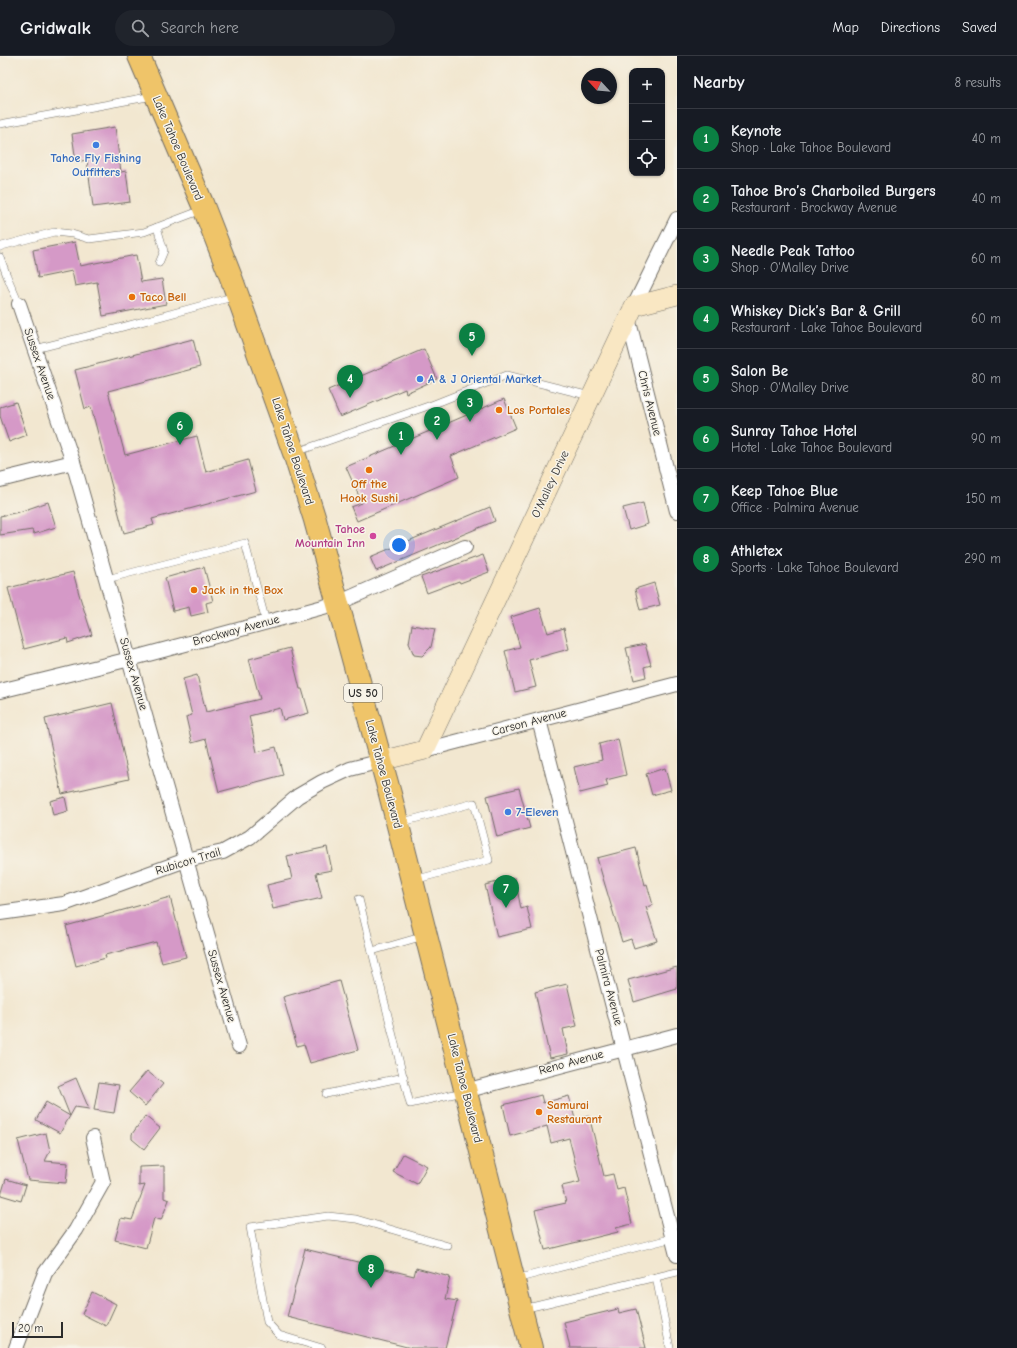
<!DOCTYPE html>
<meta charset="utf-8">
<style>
:root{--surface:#171b24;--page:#20242c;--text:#f1f3f6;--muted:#9ea1a6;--line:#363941;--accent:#0b8043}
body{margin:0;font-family:"Comic Neue",sans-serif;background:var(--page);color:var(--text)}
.controls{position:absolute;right:12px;top:12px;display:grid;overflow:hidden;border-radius:8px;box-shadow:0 1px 3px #0004}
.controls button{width:36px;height:36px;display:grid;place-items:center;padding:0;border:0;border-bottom:1px solid var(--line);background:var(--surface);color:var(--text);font:20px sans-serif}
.compass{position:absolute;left:581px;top:12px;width:36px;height:36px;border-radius:50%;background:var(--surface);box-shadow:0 1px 3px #0004;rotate:296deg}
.scale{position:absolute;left:12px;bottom:10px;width:51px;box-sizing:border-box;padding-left:4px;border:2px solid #2b2b2b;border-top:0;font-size:11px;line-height:14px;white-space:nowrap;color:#2b2b2b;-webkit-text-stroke:3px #f7f3e8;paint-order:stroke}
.you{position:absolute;left:399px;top:489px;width:14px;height:14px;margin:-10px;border:3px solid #fff;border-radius:50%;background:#1a73e8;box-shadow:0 0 0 6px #1a73e833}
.badge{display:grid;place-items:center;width:26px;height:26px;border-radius:50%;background:var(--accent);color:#fff;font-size:13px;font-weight:700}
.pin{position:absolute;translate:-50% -33px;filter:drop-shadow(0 1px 2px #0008)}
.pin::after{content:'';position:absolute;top:21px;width:14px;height:12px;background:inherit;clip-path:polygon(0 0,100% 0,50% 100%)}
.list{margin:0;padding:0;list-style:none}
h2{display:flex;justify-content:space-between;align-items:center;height:52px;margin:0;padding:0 16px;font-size:17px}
h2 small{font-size:13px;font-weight:400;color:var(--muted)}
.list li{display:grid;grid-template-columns:26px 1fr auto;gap:12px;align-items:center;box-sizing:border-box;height:60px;padding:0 16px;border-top:1px solid var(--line)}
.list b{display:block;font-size:15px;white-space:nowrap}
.list p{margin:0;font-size:13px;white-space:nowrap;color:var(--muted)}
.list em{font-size:13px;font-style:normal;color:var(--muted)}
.icon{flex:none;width:22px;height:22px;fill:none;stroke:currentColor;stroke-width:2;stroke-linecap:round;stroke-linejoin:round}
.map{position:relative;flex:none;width:677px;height:1292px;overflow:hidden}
header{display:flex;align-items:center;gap:24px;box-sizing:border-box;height:56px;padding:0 20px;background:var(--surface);border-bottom:1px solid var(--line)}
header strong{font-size:19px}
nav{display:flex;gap:22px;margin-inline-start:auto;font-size:14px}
.search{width:280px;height:36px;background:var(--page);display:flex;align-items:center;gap:10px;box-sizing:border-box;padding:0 14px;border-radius:22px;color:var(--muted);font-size:15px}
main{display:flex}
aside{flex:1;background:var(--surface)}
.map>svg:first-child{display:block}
.building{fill:#d599c7}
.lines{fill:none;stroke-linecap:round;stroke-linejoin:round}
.lane-casing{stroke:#716d65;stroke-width:8}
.street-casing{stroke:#716d65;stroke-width:16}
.secondary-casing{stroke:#716d65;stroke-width:20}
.highway-casing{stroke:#716d65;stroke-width:24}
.lane{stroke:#fff;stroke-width:7}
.street{stroke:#fff;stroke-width:14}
.secondary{stroke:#f9e7c3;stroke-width:19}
.highway{stroke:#efc469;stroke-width:22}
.shop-dot{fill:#3f7fe0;stroke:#f7f3e8;stroke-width:1.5}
.food-dot{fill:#e8710a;stroke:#f7f3e8;stroke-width:1.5}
.hotel-dot{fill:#d1479c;stroke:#f7f3e8;stroke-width:1.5}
.labels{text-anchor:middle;stroke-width:3;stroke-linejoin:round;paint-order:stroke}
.shield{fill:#f7f3e8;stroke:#686764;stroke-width:1}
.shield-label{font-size:11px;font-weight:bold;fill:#2b2b2b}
.street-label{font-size:12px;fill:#2b2b2b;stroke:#f7f3e8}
.shop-label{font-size:12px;font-weight:bold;fill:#366cbe;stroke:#f7f3e8;text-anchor:start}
.food-label{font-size:12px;font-weight:bold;fill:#c56008;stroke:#f7f3e8;text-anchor:start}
.hotel-label{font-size:12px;font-weight:bold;fill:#b23c85;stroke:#f7f3e8;text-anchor:end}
</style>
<header>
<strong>Gridwalk</strong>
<div class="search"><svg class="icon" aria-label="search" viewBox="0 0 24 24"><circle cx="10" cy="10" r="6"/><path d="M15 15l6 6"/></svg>Search here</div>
<nav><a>Map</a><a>Directions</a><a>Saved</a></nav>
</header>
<main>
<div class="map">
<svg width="677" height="1292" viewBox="0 0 677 1292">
<rect width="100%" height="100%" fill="#f7f3e8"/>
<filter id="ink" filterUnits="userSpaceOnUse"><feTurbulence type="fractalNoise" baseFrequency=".025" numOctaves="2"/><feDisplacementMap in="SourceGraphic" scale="8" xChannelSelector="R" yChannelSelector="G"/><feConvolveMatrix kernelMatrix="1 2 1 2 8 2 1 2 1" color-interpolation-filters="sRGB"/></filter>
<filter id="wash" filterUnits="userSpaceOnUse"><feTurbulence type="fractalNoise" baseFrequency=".012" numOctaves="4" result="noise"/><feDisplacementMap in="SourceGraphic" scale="16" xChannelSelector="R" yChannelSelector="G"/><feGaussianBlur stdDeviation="0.9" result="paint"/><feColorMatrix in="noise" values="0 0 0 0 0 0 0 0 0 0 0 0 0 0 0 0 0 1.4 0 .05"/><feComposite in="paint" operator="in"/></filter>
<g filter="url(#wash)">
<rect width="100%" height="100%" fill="#f2e7d0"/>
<g id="blocks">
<g class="building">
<polygon points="115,71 121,116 126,115 130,146 93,151 87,104 76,106 72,78"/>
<polygon points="75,186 80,210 136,199 141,226 162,223 166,248 103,260 97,226 75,230 72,215 38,222 33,194"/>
<polygon points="193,283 200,311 108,335 125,399 197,380 206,416 248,404 256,435 152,463 154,469 124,477 91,351 85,353 75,314"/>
<polygon points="424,293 437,323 406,337 405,333 340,361 328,334"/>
<polygon points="504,343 516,372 451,400 459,421 357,465 351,451 362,447 346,411"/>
<polygon points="16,346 27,379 9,386 0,360 0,351"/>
<polygon points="48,446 56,471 34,478 32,474 0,479 0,460 19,456"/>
<polygon points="643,447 648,468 629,474 623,452"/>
<polygon points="490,451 495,465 376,515 370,501"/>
<polygon points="483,499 489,516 460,527 459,525 427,537 421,521"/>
<polygon points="204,511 213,545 206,547 208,556 191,560 189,551 173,555 165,522"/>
<polygon points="73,516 79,538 92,579 68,587 67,582 24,593 8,532"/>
<polygon points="654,527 660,549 640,554 635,533"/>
<polygon points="540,552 548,577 564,572 569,593 529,604 536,631 515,636 505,595 520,591 511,561"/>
<polygon points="412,569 435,573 431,591 422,600 414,599 409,587"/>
<polygon points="645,588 651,609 644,611 646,621 634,624 626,592"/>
<polygon points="290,592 300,633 302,633 309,657 283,664 280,652 249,660 257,696 276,691 283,719 219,736 206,683 192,687 186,661 192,659 183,623 197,619 206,656 260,643 249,603"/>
<polygon points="112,647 129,723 62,738 45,663"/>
<polygon points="618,683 626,719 606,724 608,730 580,737 574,711 602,704 599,688"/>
<polygon points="665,712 671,734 652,739 646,718"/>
<polygon points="519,732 530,772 497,781 487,740"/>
<polygon points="65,741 68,755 53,759 50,745"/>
<polygon points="327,791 332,814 316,817 322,842 273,853 267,829 292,823 287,800"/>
<polygon points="636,792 645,829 647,828 653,849 646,851 657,885 634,892 631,883 622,886 597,802"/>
<polygon points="515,822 521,853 527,851 532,873 497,881 485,829"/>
<polygon points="170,841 186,901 162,907 156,886 105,899 106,902 76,910 66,870"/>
<polygon points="677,911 677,933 634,946 628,924"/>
<polygon points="339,925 358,994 310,1007 304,988 297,990 283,941"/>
<polygon points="567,928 577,970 563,973 568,998 550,1002 535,936"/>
<polygon points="147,1015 163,1028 145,1050 129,1036"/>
<polygon points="76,1022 89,1053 75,1051 70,1060 58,1030"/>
<polygon points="99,1026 119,1029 114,1057 94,1054"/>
<polygon points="541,1039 543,1047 569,1040 575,1063 589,1060 604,1120 613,1118 617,1134 624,1132 632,1168 616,1172 618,1176 545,1194 535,1154 566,1147 562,1130 580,1126 569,1082 551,1087 547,1070 510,1080 503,1049"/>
<polygon points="46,1046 70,1060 60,1077 36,1064"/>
<polygon points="145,1060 160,1072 144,1093 132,1083 132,1078"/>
<polygon points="46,1077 50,1095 45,1105 68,1107 66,1127 28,1124 18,1084"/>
<polygon points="403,1098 427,1110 417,1128 393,1116"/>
<polygon points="164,1110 164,1142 169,1144 161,1164 154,1162 146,1192 115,1184 121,1162 132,1164 145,1129 139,1130 139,1111"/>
<polygon points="6,1123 26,1129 21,1145 1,1139"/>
<polygon points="305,1193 414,1220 416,1212 450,1221 445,1243 457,1245 445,1292 411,1292 287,1261"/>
<polygon points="92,1236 116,1248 106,1270 82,1258"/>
<polygon points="618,1253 619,1257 636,1253 646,1292 570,1292 564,1266"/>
</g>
</g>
</g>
<g filter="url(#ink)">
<use href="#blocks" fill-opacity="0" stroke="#716d65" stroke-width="1"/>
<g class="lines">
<defs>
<g id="lane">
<polyline points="0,68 153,40"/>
<polyline points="157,171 164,195 159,207"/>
<polyline points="0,191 2,190 54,176 72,178 89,183 144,176 202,154"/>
<polyline points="0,201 7,220 19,248"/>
<polyline points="35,293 115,273 236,240"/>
<polyline points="296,396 434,348 507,319 590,340"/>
<polyline points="107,523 245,487 266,566"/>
<polyline points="399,767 474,747 489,804 414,824"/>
<polyline points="359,843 410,1048 463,1036"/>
<polyline points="372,895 424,880"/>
<polyline points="326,1038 404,1021"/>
<polyline points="656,1221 670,1292"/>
<polyline points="516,1223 673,1182"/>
<polyline points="523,1253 677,1216"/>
<polyline points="322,1292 279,1279 267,1266 250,1171 328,1160 356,1163 448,1190"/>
</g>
<g id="street">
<polyline points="19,248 73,406 239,990"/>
<polyline points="634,250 677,163"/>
<polyline points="628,262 677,455"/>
<polyline points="0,424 73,406"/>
<polyline points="0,635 130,603 338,547 465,491"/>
<polyline points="539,664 677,1199"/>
<polyline points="425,694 677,628"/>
<polyline points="0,857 64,848 186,804 223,796 250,781 298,740 322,726 350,713 381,705"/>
<polyline points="465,1035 677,979"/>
<polyline points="16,1292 45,1217 76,1174 103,1126 93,1082"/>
</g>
<polyline id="secondary" points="381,705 425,694 634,250 677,239"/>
<polyline id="highway" points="139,0 202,147 232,224 294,397 315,464 390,738 531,1292"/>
</defs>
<use href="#lane" class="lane-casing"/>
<use href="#street" class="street-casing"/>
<use href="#secondary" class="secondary-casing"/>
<use href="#highway" class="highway-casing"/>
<use href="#lane" class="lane"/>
<use href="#street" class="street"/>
<use href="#secondary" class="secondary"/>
<use href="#highway" class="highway"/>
</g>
</g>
<g class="shop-dot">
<circle cx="96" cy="89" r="4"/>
<circle cx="420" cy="323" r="4"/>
<circle cx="508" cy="756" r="4"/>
</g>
<g class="food-dot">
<circle cx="132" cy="241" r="4"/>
<circle cx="499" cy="354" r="4"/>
<circle cx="369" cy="414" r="4"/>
<circle cx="194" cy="534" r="4"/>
<circle cx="539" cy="1056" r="4"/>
</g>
<circle class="hotel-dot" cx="373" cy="480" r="4"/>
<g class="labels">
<rect class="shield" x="344" y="628" width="38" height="18" rx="3"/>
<g class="shield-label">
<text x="363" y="641">US 50</text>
</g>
<g class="street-label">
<text transform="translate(178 92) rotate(67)" y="4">Lake Tahoe Boulevard</text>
<text transform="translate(40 308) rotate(71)" y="4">Sussex Avenue</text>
<text transform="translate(650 347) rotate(76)" y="4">Chris Avenue</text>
<text transform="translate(293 395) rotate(72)" y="4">Lake Tahoe Boulevard</text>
<text transform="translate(550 428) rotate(-65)" y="4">O'Malley Drive</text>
<text transform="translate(236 574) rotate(-15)" y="4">Brockway Avenue</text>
<text transform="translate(134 618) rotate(74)" y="4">Sussex Avenue</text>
<text transform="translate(529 666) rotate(-15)" y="4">Carson Avenue</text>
<text transform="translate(384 718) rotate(75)" y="4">Lake Tahoe Boulevard</text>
<text transform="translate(188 805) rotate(-17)" y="4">Rubicon Trail</text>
<text transform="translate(222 930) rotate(74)" y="4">Sussex Avenue</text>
<text transform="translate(609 931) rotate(75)" y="4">Palmira Avenue</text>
<text transform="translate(571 1006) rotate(-15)" y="4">Reno Avenue</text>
<text transform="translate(465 1032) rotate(76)" y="4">Lake Tahoe Boulevard</text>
</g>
<g class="shop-label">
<text x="96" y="106" text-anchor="middle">Tahoe Fly Fishing<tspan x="96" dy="14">Outfitters</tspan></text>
<text x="428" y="327">A &amp; J Oriental Market</text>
<text x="516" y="760">7-Eleven</text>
</g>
<g class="food-label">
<text x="140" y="245">Taco Bell</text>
<text x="507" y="358">Los Portales</text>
<text x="369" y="432" text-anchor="middle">Off the<tspan x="369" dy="14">Hook Sushi</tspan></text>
<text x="202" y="538">Jack in the Box</text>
<text x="547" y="1053">Samurai<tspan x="547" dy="14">Restaurant</tspan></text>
</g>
<g class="hotel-label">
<text x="365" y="477">Tahoe<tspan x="365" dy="14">Mountain Inn</tspan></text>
</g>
</g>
</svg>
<div class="controls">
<button>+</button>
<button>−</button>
<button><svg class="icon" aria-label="locate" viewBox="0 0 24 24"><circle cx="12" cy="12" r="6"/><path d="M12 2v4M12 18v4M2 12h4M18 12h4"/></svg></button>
</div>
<svg class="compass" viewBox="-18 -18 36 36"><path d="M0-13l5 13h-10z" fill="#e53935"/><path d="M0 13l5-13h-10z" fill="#9ea1a6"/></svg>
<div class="scale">20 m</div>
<div class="you"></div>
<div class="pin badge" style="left:401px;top:399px">1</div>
<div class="pin badge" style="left:437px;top:384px">2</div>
<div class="pin badge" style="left:470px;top:366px">3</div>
<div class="pin badge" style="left:350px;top:342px">4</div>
<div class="pin badge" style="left:472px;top:300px">5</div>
<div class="pin badge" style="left:180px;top:389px">6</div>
<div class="pin badge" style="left:506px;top:852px">7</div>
<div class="pin badge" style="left:371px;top:1232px">8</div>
</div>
<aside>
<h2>Nearby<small>8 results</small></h2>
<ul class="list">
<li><span class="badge">1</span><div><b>Keynote</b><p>Shop · Lake Tahoe Boulevard</p></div><em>40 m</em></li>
<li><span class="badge">2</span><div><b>Tahoe Bro’s Charboiled Burgers</b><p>Restaurant · Brockway Avenue</p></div><em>40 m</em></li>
<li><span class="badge">3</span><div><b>Needle Peak Tattoo</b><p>Shop · O'Malley Drive</p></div><em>60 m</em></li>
<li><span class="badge">4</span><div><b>Whiskey Dick’s Bar &amp; Grill</b><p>Restaurant · Lake Tahoe Boulevard</p></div><em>60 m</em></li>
<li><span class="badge">5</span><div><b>Salon Be</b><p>Shop · O'Malley Drive</p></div><em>80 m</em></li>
<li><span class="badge">6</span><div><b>Sunray Tahoe Hotel</b><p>Hotel · Lake Tahoe Boulevard</p></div><em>90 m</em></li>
<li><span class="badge">7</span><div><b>Keep Tahoe Blue</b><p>Office · Palmira Avenue</p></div><em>150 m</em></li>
<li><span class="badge">8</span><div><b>Athletex</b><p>Sports · Lake Tahoe Boulevard</p></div><em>290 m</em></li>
</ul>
</aside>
</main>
